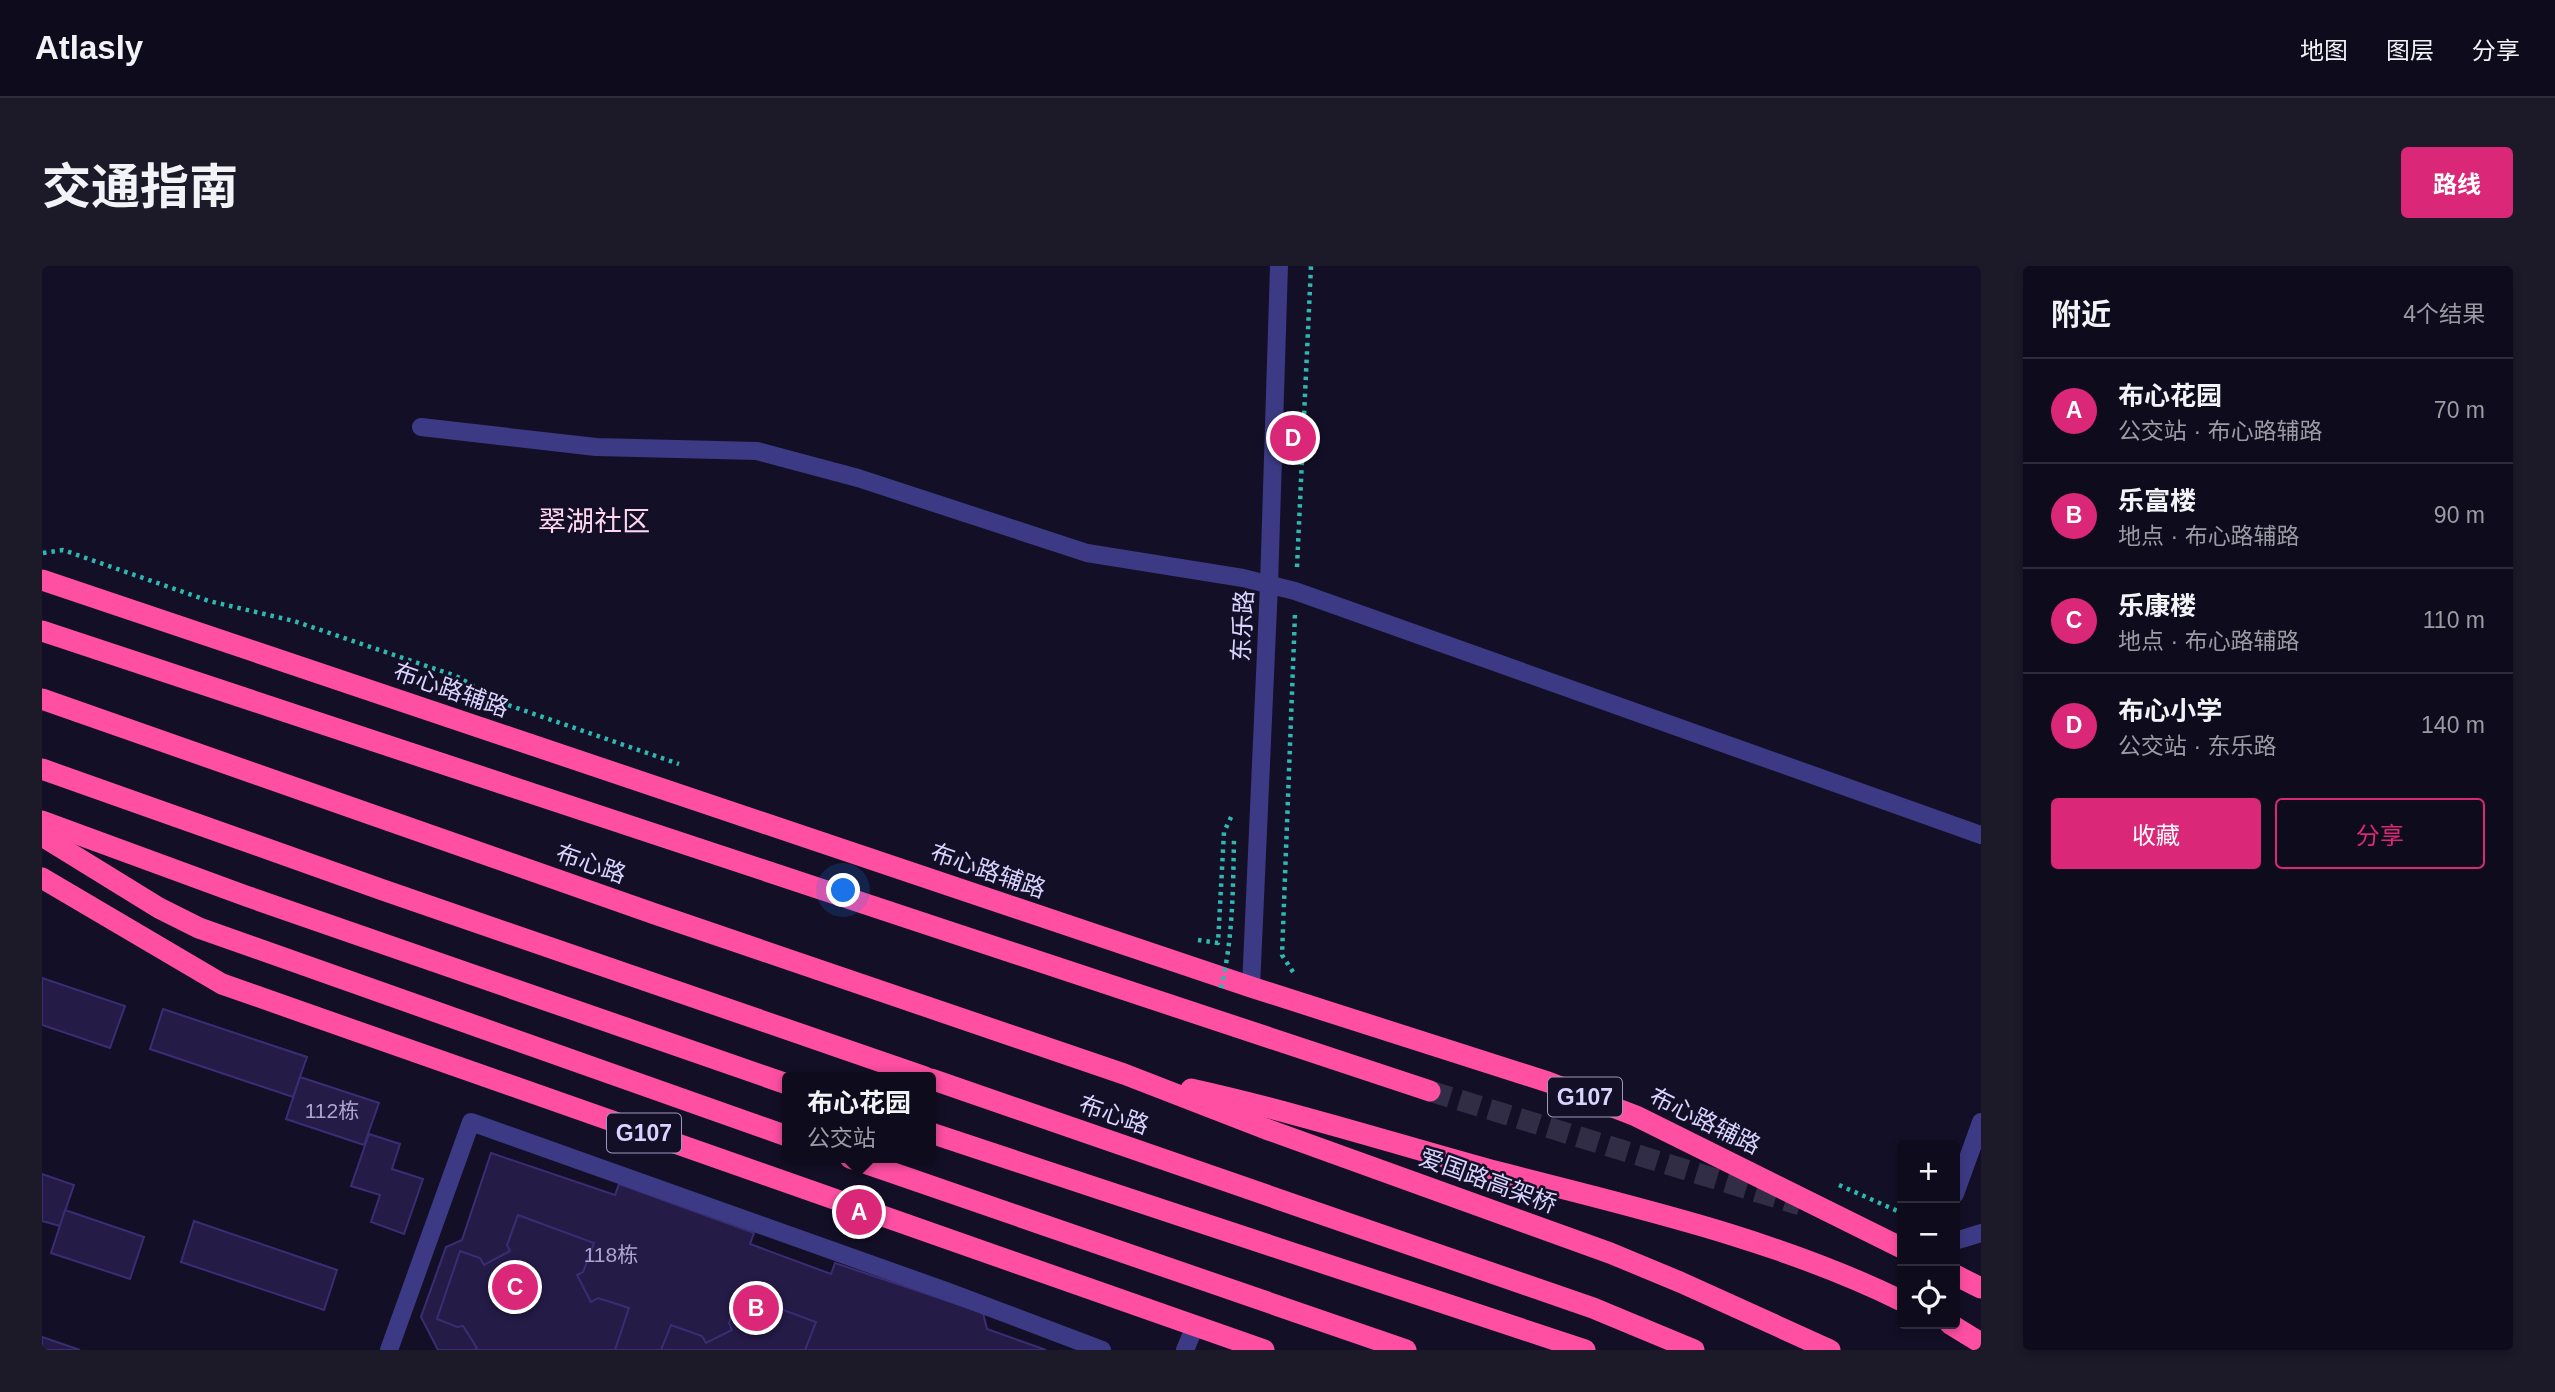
<!DOCTYPE html>
<html lang="zh">
<meta charset="utf-8">
<style>
:root{--surface:#0e0b1c;--page:#1c1929;--text:#f1f3f6;--muted:#9b9ba3;--line:#2e2b3b;--accent:#db2777}
body{margin:0;font-family:Helvetica,"Noto Sans SC",sans-serif;background:var(--page);color:var(--text)}
.controls{position:absolute;right:21px;bottom:21px;display:grid;overflow:hidden;border-radius:7px;box-shadow:0 4px 10px #0003}
.controls button{width:63px;height:63px;display:grid;place-items:center;padding:0;border:0;border-bottom:2px solid var(--line);background:var(--surface);color:var(--text);font:35px sans-serif}
.you{position:absolute;left:802px;top:625px;width:24px;height:24px;margin:-18px;border:5px solid #fff;border-radius:50%;background:#1a73e8;box-shadow:0 0 0 10px #1a73e833}
.badge{display:grid;place-items:center;width:46px;height:46px;border-radius:50%;background:var(--accent);color:#fff;font-size:23px;font-weight:700}
.pin{position:absolute;translate:-50% -50%;border:4px solid #fff;box-shadow:0 2px 7px #0006}
.popup{position:absolute;left:740px;top:806px;width:154px;height:91px;box-sizing:border-box;display:grid;place-content:center;border-radius:7px;background:var(--surface);filter:drop-shadow(0 2px 5px #0005);font-size:23px;white-space:nowrap;color:var(--muted)}
.popup b{font-size:26px;color:var(--text)}
.popup::after{content:'';position:absolute;left:50%;top:100%;margin-left:-14px;border:14px solid transparent;border-top-color:var(--surface)}
.list{margin:0;padding:0;list-style:none}
h2{display:flex;justify-content:space-between;align-items:center;height:91px;margin:0;padding:0 28px;font-size:30px}
h2 small{font-size:23px;font-weight:400;color:var(--muted)}
.list li{display:grid;grid-template-columns:46px 1fr auto;gap:21px;align-items:center;box-sizing:border-box;height:105px;padding:0 28px;border-top:2px solid var(--line)}
.list b{display:block;font-size:26px;white-space:nowrap}
.list p{margin:0;font-size:23px;white-space:nowrap;color:var(--muted)}
.list em{font-size:23px;font-style:normal;color:var(--muted)}
.actions{display:flex;gap:14px;padding:21px 28px}
.actions a{flex:1;padding:16px 0;border:2px solid var(--accent);border-radius:7px;text-align:center;font-size:24px;color:var(--accent)}
.actions .main{background:var(--accent);color:#fff}
.icon{flex:none;width:38px;height:38px;fill:none;stroke:currentColor;stroke-width:2;stroke-linecap:round;stroke-linejoin:round}
.map{position:relative;flex:none;width:1939px;height:1084px;overflow:hidden;border-radius:7px}
header{display:flex;align-items:center;gap:42px;box-sizing:border-box;height:98px;padding:0 35px;background:var(--surface);border-bottom:2px solid var(--line)}
header strong{font-size:33px}
nav{display:flex;gap:38px;margin-inline-start:auto;font-size:24px}
.intro{display:flex;align-items:center;justify-content:space-between;box-sizing:border-box;height:168px;padding:0 42px}
h1{margin:0;font-size:49px}
.button{padding:18px 32px;border-radius:7px;background:var(--accent);color:#fff;font-size:24px;font-weight:700}
main{display:flex;gap:42px;padding:0 42px}
aside{flex:1;background:var(--surface);border-radius:7px;box-shadow:0 4px 10px #0003}
.map>svg:first-child{display:block}
.building{fill:#241b47;stroke:#3b2d73;stroke-width:2}
.lines{fill:none;stroke-linecap:round;stroke-linejoin:round}
.highway-tunnel{stroke:#312d47;stroke-width:21;stroke-dasharray:21 10;stroke-linecap:butt}
.path{stroke:#2fb8b0;stroke-width:4.5;stroke-dasharray:3.5 5;stroke-linecap:butt}
.minor{stroke:#3d3a85;stroke-width:18}
.highway{stroke:#ff4fa3;stroke-width:21}
.path-bridge{stroke:#2fb8b0;stroke-width:4.5;stroke-dasharray:3.5 5;stroke-linecap:butt}
.labels{text-anchor:middle;stroke-width:5;stroke-linejoin:round;paint-order:stroke}
.number-label{font-size:21px;fill:#aca6d1}
.shield{fill:#130f26;stroke:#9e99be;stroke-width:2}
.shield-label{font-size:23px;font-weight:bold;fill:#d9d4ff}
.street-label{font-size:24px;fill:#d9d4ff;stroke:#130f26}
.quarter-label{font-size:28px;fill:#ffd6f0;stroke:#130f26}
</style>
<header>
<strong>Atlasly</strong>
<nav><a>地图</a><a>图层</a><a>分享</a></nav>
</header>
<div class="intro"><h1>交通指南</h1><a class="button">路线</a></div>
<main>
<div class="map">
<svg width="1939" height="1084" viewBox="0 0 1939 1084">
<rect width="100%" height="100%" fill="#130f26"/>
<g class="building">
<polygon points="0,712 83,740 68,782 0,759"/>
<polygon points="121,743 265,791 251,831 108,783"/>
<polygon points="258,811 337,837 322,879 244,853"/>
<polygon points="327,868 358,878 350,903 381,913 362,968 329,956 338,929 309,920"/>
<polygon points="449,887 573,929 577,918 712,967 708,978 789,1008 793,997 941,1047 945,1063 1004,1084 396,1084 379,1051 404,981 420,974"/>
<polygon points="0,908 32,919 18,960 0,955"/>
<polygon points="23,944 102,971 88,1013 9,987"/>
<polygon points="476,949 552,977 541,1006 535,1009 549,1036 556,1032 587,1042 573,1084 432,1084 435,1082 421,1060 415,1061 395,1053 418,985 438,992 442,999 468,985 465,979"/>
<polygon points="152,955 295,1004 282,1044 139,996"/>
<polygon points="698,1028 774,1056 763,1084 619,1084 629,1059 660,1070 664,1077 690,1064 687,1057"/>
<polygon points="0,1071 38,1084 0,1084"/>
</g>
<g class="lines">
<polyline class="highway-tunnel" points="1388,825 1758,939"/>
<g class="path">
<polyline points="1,287 21,284 167,335 252,355 414,410 466,439 637,498"/>
<polyline points="1255,301 1269,0"/>
<polyline points="1156,674 1176,677 1182,566 1191,547"/>
<polyline points="1251,706 1240,689 1253,348"/>
<polyline points="1797,919 1860,947"/>
</g>
<g class="minor">
<polyline points="379,161 554,181 715,185 816,212 1045,287 1201,312 1253,325 1939,569"/>
<polyline points="1209,721 1227,319 1237,0"/>
<polyline points="1913,928 1939,856"/>
<polyline points="1913,975 1939,967"/>
<polyline points="347,1084 429,856 904,1025 1060,1084"/>
<polyline points="1143,1084 1153,1060"/>
</g>
<g class="highway">
<polyline points="0,314 1209,721 1506,816 1594,850 1860,982"/>
<polyline points="0,365 1388,825"/>
<polyline points="0,433 613,648 1082,808 1224,863 1568,987 1638,1016 1788,1084"/>
<polyline points="0,503 341,624 883,811"/>
<polyline points="0,555 204,630 745,818"/>
<polyline points="0,570 117,642 157,662 745,870"/>
<polyline points="0,612 180,718 1222,1084"/>
<polyline points="889,813 1551,1042 1652,1084"/>
<path d="M1149 823C1253 846 1354 878 1456 906 1592 941 1734 973 1860 1035"/>
<polyline points="889,867 1543,1084"/>
<polyline points="808,892 1364,1084"/>
<polyline points="1913,1009 1939,1022"/>
<polyline points="1908,1058 1939,1077"/>
</g>
<path class="path-bridge" d="M1179 722C1191 673 1191 623 1192 573"/>
</g>
<g class="labels">
<g class="number-label">
<text x="290" y="852">112栋</text>
<text x="569" y="996">118栋</text>
</g>
<g class="shield">
<rect x="1506" y="811.5" width="74" height="39" rx="5"/>
<rect x="565" y="847.5" width="74" height="39" rx="5"/>
</g>
<g class="shield-label">
<text x="1543" y="839">G107</text>
<text x="602" y="875">G107</text>
</g>
<g class="street-label">
<text transform="translate(1201 360) rotate(-87)" y="8">东乐路</text>
<text transform="translate(409 424) rotate(19)" y="8">布心路辅路</text>
<text transform="translate(549 598) rotate(19)" y="8">布心路</text>
<text transform="translate(946 605) rotate(19)" y="8">布心路辅路</text>
<text transform="translate(1072 849) rotate(19)" y="8">布心路</text>
<text transform="translate(1663 855) rotate(26)" y="8">布心路辅路</text>
<text transform="translate(1446 915) rotate(20)" y="8">爱国路高架桥</text>
</g>
<g class="quarter-label">
<text x="552" y="265">翠湖社区</text>
</g>
</g>
</svg>
<div class="controls">
<button>+</button>
<button>−</button>
<button><svg class="icon" aria-label="locate" viewBox="0 0 24 24"><circle cx="12" cy="12" r="6"/><path d="M12 2v4M12 18v4M2 12h4M18 12h4"/></svg></button>
</div>
<div class="you"></div>
<div class="pin badge" style="left:817px;top:946px">A</div>
<div class="popup"><b>布心花园</b>公交站</div>
<div class="pin badge" style="left:714px;top:1042px">B</div>
<div class="pin badge" style="left:473px;top:1021px">C</div>
<div class="pin badge" style="left:1251px;top:172px">D</div>
</div>
<aside>
<h2>附近<small>4个结果</small></h2>
<ul class="list">
<li><span class="badge">A</span><div><b>布心花园</b><p>公交站 · 布心路辅路</p></div><em>70 m</em></li>
<li><span class="badge">B</span><div><b>乐富楼</b><p>地点 · 布心路辅路</p></div><em>90 m</em></li>
<li><span class="badge">C</span><div><b>乐康楼</b><p>地点 · 布心路辅路</p></div><em>110 m</em></li>
<li><span class="badge">D</span><div><b>布心小学</b><p>公交站 · 东乐路</p></div><em>140 m</em></li>
</ul>
<div class="actions"><a class="main">收藏</a><a>分享</a></div>
</aside>
</main>
